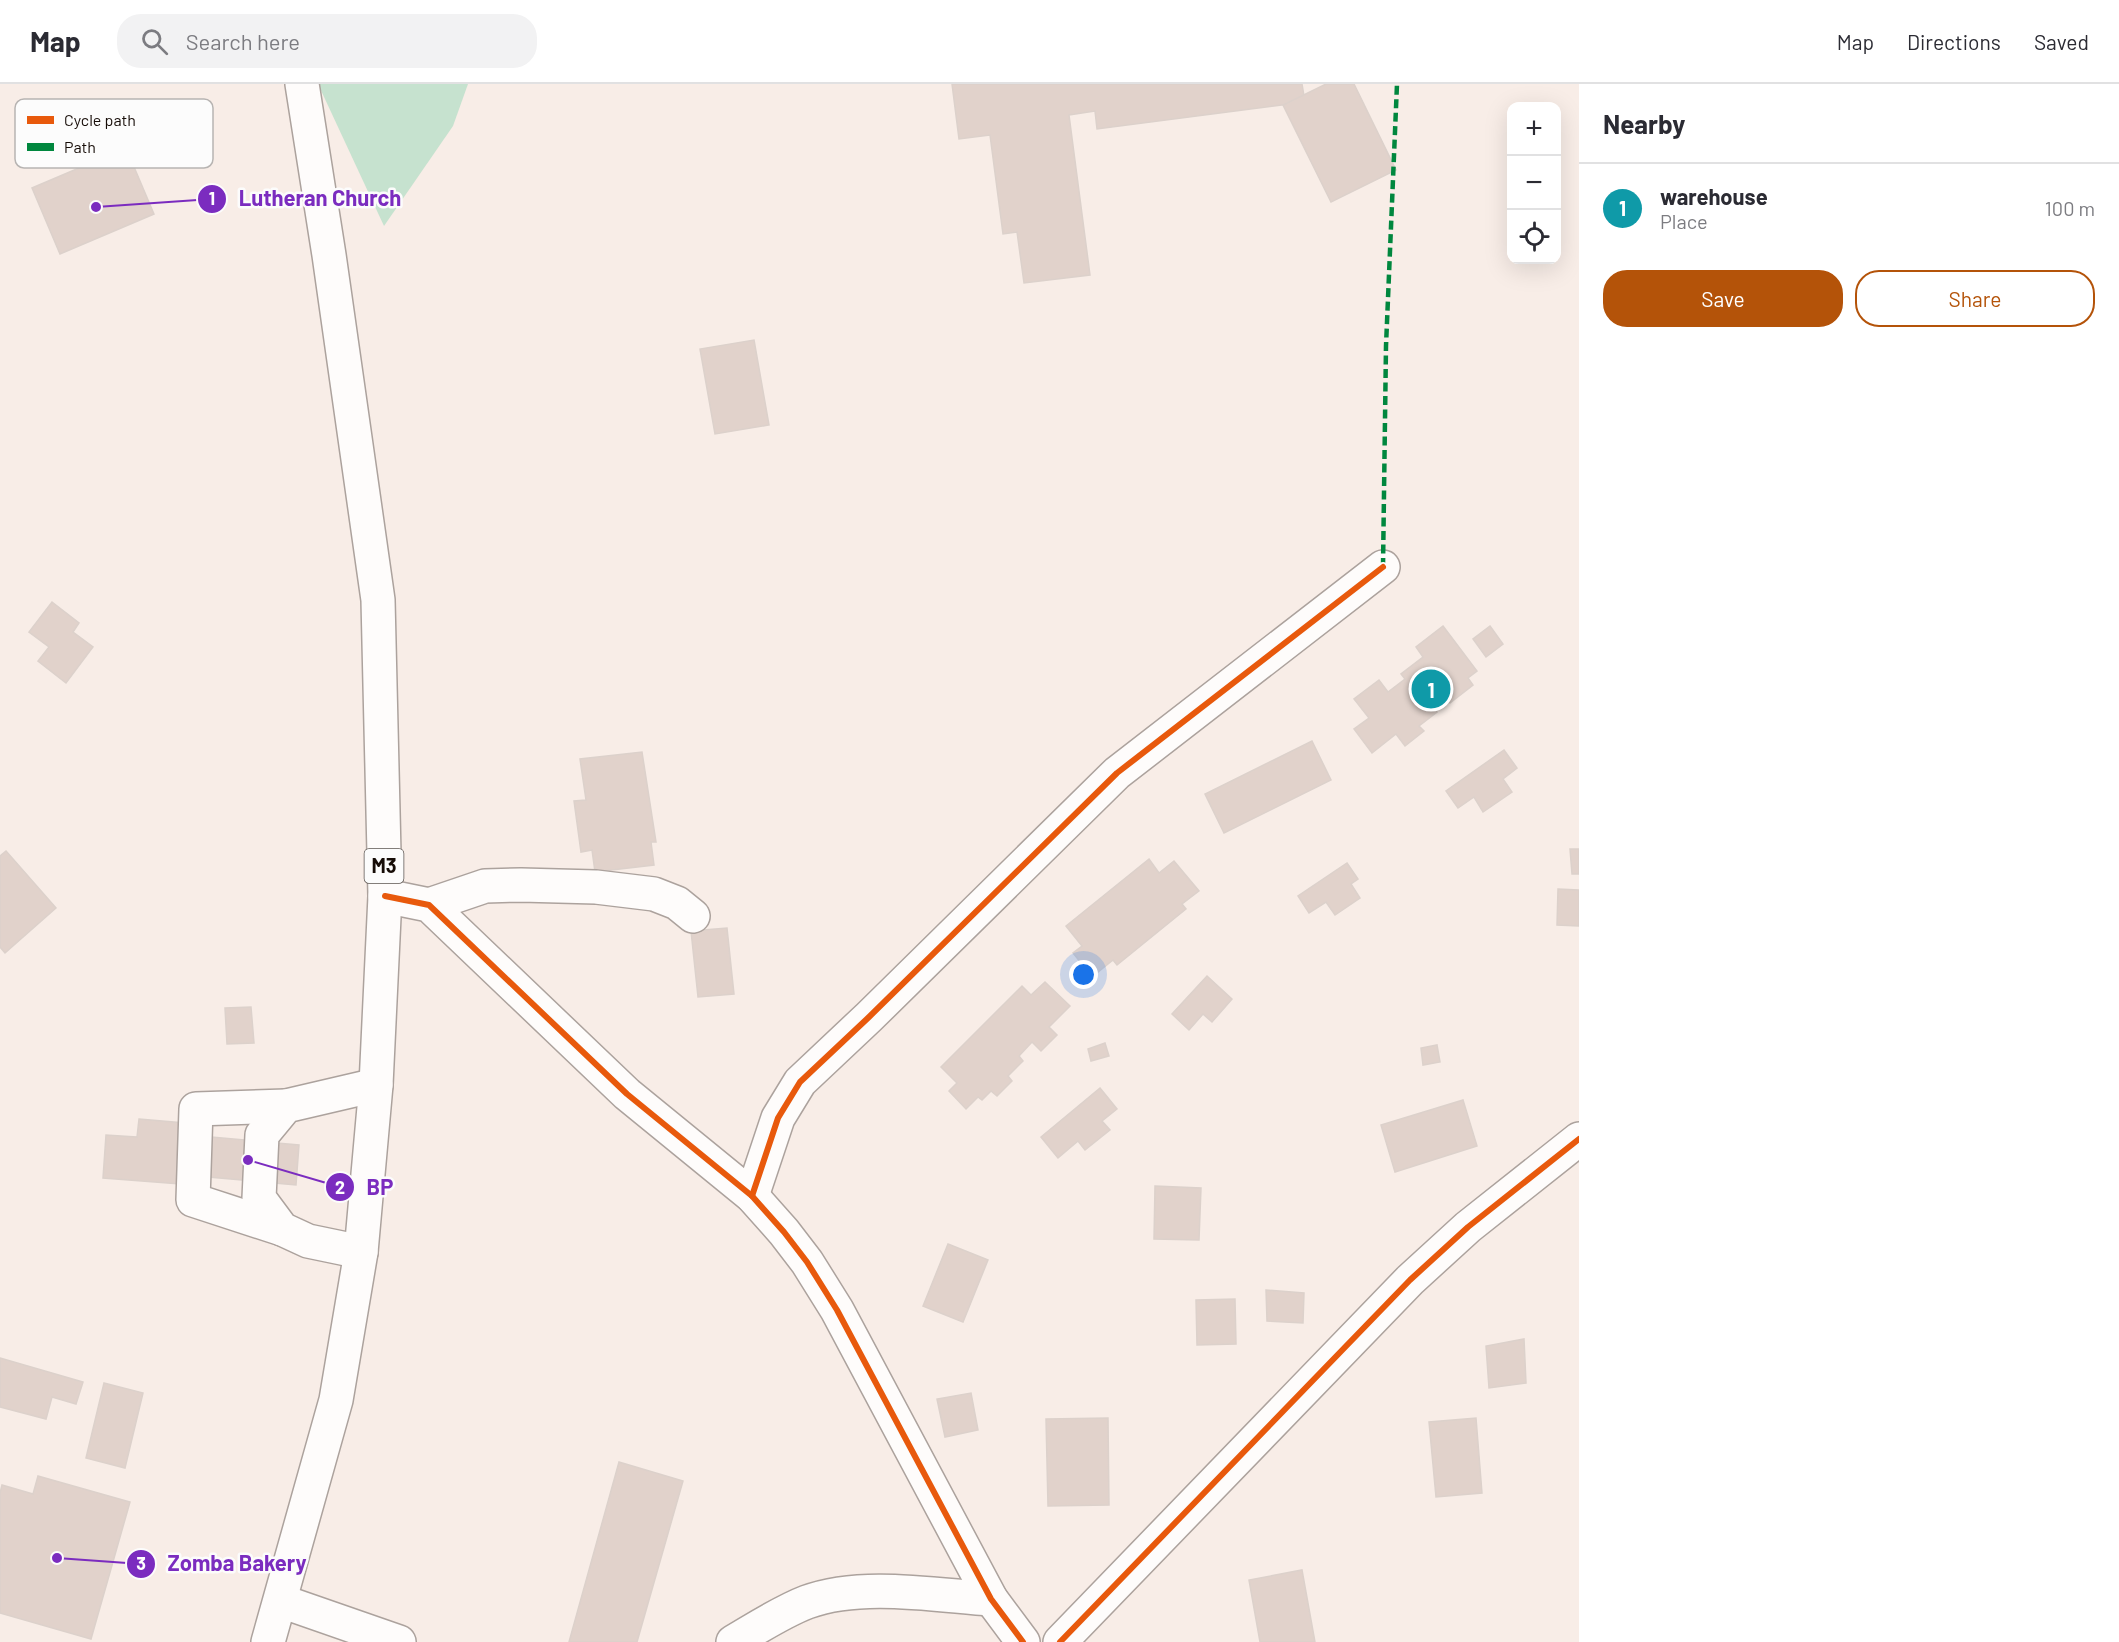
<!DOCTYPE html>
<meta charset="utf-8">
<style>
:root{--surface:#fff;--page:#f2f2f3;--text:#2b2b33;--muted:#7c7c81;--line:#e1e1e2;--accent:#b45309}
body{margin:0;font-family:Barlow,sans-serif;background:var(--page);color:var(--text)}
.controls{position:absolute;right:18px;top:18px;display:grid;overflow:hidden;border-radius:12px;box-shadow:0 6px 24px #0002}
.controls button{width:54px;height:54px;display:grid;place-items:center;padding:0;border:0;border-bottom:2px solid var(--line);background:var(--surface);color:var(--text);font:30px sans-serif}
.you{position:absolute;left:1084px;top:891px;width:21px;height:21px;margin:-15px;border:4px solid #fff;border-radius:50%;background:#1a73e8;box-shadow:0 0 0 9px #1a73e833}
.badge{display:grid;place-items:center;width:39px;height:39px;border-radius:50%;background:var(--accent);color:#fff;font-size:20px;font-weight:700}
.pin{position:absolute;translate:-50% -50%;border:3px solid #fff;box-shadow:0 2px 6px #0006}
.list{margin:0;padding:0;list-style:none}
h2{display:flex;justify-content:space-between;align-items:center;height:78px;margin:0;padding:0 24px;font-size:26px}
h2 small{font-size:20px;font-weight:400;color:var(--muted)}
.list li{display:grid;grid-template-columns:39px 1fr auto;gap:18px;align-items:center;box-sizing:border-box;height:90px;padding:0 24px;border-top:2px solid var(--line)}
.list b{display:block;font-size:22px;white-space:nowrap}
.list p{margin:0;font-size:20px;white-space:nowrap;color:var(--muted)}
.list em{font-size:20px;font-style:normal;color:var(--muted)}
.actions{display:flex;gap:12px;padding:18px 24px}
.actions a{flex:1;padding:14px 0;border:2px solid var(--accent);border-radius:24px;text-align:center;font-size:21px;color:var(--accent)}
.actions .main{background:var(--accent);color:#fff}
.icon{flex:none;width:33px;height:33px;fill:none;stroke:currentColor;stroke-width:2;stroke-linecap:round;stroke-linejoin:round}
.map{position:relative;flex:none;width:1579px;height:1558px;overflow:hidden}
header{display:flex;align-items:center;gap:36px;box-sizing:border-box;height:84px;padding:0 30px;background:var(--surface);border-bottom:2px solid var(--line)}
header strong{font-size:28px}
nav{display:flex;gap:33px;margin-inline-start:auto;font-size:21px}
.search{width:420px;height:54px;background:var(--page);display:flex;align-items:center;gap:15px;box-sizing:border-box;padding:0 21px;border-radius:24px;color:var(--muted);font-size:22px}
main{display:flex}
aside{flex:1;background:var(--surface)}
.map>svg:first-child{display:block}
.green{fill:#c6e2cf}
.building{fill:#e1d2cb;stroke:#dcd1cb;stroke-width:1.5}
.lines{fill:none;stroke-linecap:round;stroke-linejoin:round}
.minor-casing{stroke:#aca29d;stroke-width:36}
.highway-casing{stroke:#aca29d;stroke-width:36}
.minor{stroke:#fefcfb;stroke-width:33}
.highway{stroke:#fefcfb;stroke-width:33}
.quiet{stroke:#00873e;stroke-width:4.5;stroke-dasharray:9 4.5;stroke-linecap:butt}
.cycleway-casing{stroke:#fcfcfc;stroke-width:10}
.cycleway{stroke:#e8590c;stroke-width:6}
.labels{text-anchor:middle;stroke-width:5;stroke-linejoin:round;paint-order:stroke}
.shield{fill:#fcfcfc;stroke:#5b5450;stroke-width:1.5}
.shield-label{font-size:20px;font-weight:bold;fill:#160c07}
.key{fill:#fcfcfc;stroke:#b7b4b2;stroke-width:1.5}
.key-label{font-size:16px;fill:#160c07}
.leader{fill:none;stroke:#7b2cbf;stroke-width:2}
.callout-dot{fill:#7b2cbf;stroke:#fcfcfc;stroke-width:2}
.mark-label{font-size:18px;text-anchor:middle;font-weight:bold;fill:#fff}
.callout-label{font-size:22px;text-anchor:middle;font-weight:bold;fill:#7b2cbf;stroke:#fcfcfc;stroke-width:5;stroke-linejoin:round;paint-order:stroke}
</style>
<header>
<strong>Map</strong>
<div class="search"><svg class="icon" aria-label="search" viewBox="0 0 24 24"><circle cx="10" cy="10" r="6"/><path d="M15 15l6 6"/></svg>Search here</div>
<nav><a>Map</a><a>Directions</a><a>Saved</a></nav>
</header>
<main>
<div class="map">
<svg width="1579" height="1558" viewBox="0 0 1579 1558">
<rect width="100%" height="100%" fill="#f8ede7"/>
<polygon class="green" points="318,0 468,0 453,42 384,142"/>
<g class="building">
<polygon points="952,0 1302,0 1305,18 1097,45 1095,27 1069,31 1090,191 1024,199 1017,148 1003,150 990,51 959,55"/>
<polygon points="1326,0 1354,0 1396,86 1331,118 1283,21"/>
<polygon points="126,64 154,130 60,170 32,104"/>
<polygon points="754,256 769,341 715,350 700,265"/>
<polygon points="52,518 79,539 73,548 93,563 66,599 38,577 49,563 29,548"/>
<polygon points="1443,542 1477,587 1468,594 1473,601 1450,619 1444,612 1432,621 1437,628 1419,642 1424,647 1405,662 1396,650 1372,669 1354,645 1369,634 1354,615 1379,596 1388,608 1405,595 1401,590 1423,573 1416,563"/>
<polygon points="1490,542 1503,560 1486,573 1473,555"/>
<polygon points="1312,657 1331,696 1224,749 1205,710"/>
<polygon points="1504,666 1517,684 1503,695 1512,708 1483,728 1474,713 1458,724 1446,707"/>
<polygon points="642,668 656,758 651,758 654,781 595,788 592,766 581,768 574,717 586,716 580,675"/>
<polygon points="1570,765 1579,765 1579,790 1572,790"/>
<polygon points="6,767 56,824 5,869 0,863 0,772"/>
<polygon points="1149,775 1159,789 1174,777 1199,807 1182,820 1186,825 1117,881 1113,876 1092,893 1073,869 1082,862 1066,842"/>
<polygon points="1347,779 1358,795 1351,800 1360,814 1335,831 1326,818 1309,829 1298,812"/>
<polygon points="1558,805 1579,806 1579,842 1557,841"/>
<polygon points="727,844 734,910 698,913 691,847"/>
<polygon points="1207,892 1232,915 1212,938 1203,930 1189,946 1172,930"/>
<polygon points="1045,898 1070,922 1049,943 1057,951 1041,967 1032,958 1019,972 1023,977 1008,992 1012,997 997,1012 991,1007 982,1016 978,1013 966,1025 949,1007 957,999 941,983 1022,902 1031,911"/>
<polygon points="251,923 254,959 227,960 225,924"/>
<polygon points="1105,959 1109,972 1091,977 1088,965"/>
<polygon points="1437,961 1440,978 1423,981 1421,964"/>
<polygon points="1100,1004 1117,1025 1102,1037 1110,1046 1085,1066 1078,1057 1058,1074 1041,1053"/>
<polygon points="1463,1016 1477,1062 1395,1088 1381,1041"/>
<polygon points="139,1035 185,1039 180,1100 103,1094 106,1051 137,1053"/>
<polygon points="200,1052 299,1061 296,1101 197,1092"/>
<polygon points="1155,1102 1201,1104 1199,1156 1154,1155"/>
<polygon points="948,1160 988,1176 963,1238 923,1222"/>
<polygon points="1266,1206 1304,1209 1303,1239 1267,1237"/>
<polygon points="1235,1215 1236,1260 1197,1261 1196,1216"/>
<polygon points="1524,1255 1526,1299 1489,1304 1486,1262"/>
<polygon points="0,1274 83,1298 76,1320 52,1313 46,1335 0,1323"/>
<polygon points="104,1299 143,1309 125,1384 86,1374"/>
<polygon points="971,1309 978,1346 945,1353 937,1315"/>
<polygon points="1108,1334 1109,1421 1048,1422 1046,1335"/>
<polygon points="1476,1334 1482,1409 1436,1413 1429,1338"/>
<polygon points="619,1378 683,1397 637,1558 569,1558"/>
<polygon points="38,1392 130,1418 91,1555 0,1529 0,1409 2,1401 33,1410"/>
<polygon points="1302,1486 1315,1558 1260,1558 1249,1496"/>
</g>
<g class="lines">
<defs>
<g id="minor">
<polyline points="385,812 429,821 627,1010 752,1112 784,1148 807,1178 837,1226 991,1515 1023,1558"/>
<polyline points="429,821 485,802 521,801 596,803 654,810 677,819 693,832"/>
<polyline points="752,1112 778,1034 800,998 869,933 1117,689 1383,483"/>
<polyline points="282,1145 193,1116 196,1025 286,1022"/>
<polyline points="361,1168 308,1157 282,1145 259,1114 262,1051 286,1022 376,1001"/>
<polyline points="281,1517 399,1558"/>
<path d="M733 1558C757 1544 781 1528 807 1518 861 1498 934 1511 991 1515"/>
<polyline points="1060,1558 1410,1196 1468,1143 1579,1055"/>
</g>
<polyline id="highway" points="268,1558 336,1316 361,1168 376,1001 385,812 378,516 329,171 302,0"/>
</defs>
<use href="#minor" class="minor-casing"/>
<use href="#highway" class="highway-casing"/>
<use href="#minor" class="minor"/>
<use href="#highway" class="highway"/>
<polyline class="quiet" points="1383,483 1386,262 1397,0"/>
<defs>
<g id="cycleway">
<polyline points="385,812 429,821 627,1010 752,1112 784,1148 807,1178 837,1226 991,1515 1023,1558"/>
<polyline points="752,1112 778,1034 800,998 869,933 1117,689 1383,483"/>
<polyline points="1060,1558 1410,1196 1468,1143 1579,1055"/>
</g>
</defs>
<use href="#cycleway" class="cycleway-casing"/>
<use href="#cycleway" class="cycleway"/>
</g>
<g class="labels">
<rect class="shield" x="364.5" y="765" width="39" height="34" rx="4.5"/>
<g class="shield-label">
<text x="384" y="789">M3</text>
</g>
</g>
<rect x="15" y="15" width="198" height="69" rx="9" class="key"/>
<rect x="27" y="32" width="27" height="8" fill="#e8590c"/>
<rect x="27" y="59" width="27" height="8" fill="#00873e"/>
<g class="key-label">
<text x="64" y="42">Cycle path</text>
<text x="64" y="69">Path</text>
</g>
<path class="leader" d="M96 123L212 115M248 1076L340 1103M57 1474L141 1480"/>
<g class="callout-dot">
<circle cx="96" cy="123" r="6"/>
<circle cx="248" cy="1076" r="6"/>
<circle cx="57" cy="1474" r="6"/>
<circle cx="212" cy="115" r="15"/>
<circle cx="340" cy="1103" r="15"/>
<circle cx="141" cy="1480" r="15"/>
</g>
<g class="mark-label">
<text x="212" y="121">1</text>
<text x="340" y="1110">2</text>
<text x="141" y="1486">3</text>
</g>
<g class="callout-label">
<text x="320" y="122">Lutheran Church</text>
<text x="380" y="1111">BP</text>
<text x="237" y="1487">Zomba Bakery</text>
</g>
</svg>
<div class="controls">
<button>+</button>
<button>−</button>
<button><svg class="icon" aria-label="locate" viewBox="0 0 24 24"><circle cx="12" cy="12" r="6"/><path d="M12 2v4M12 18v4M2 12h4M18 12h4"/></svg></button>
</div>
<div class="you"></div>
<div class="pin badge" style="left:1431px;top:605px;background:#0f9aa8">1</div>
</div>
<aside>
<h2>Nearby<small></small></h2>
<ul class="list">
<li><span class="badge" style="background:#0f9aa8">1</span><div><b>warehouse</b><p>Place</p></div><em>100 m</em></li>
</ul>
<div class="actions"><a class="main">Save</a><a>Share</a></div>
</aside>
</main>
